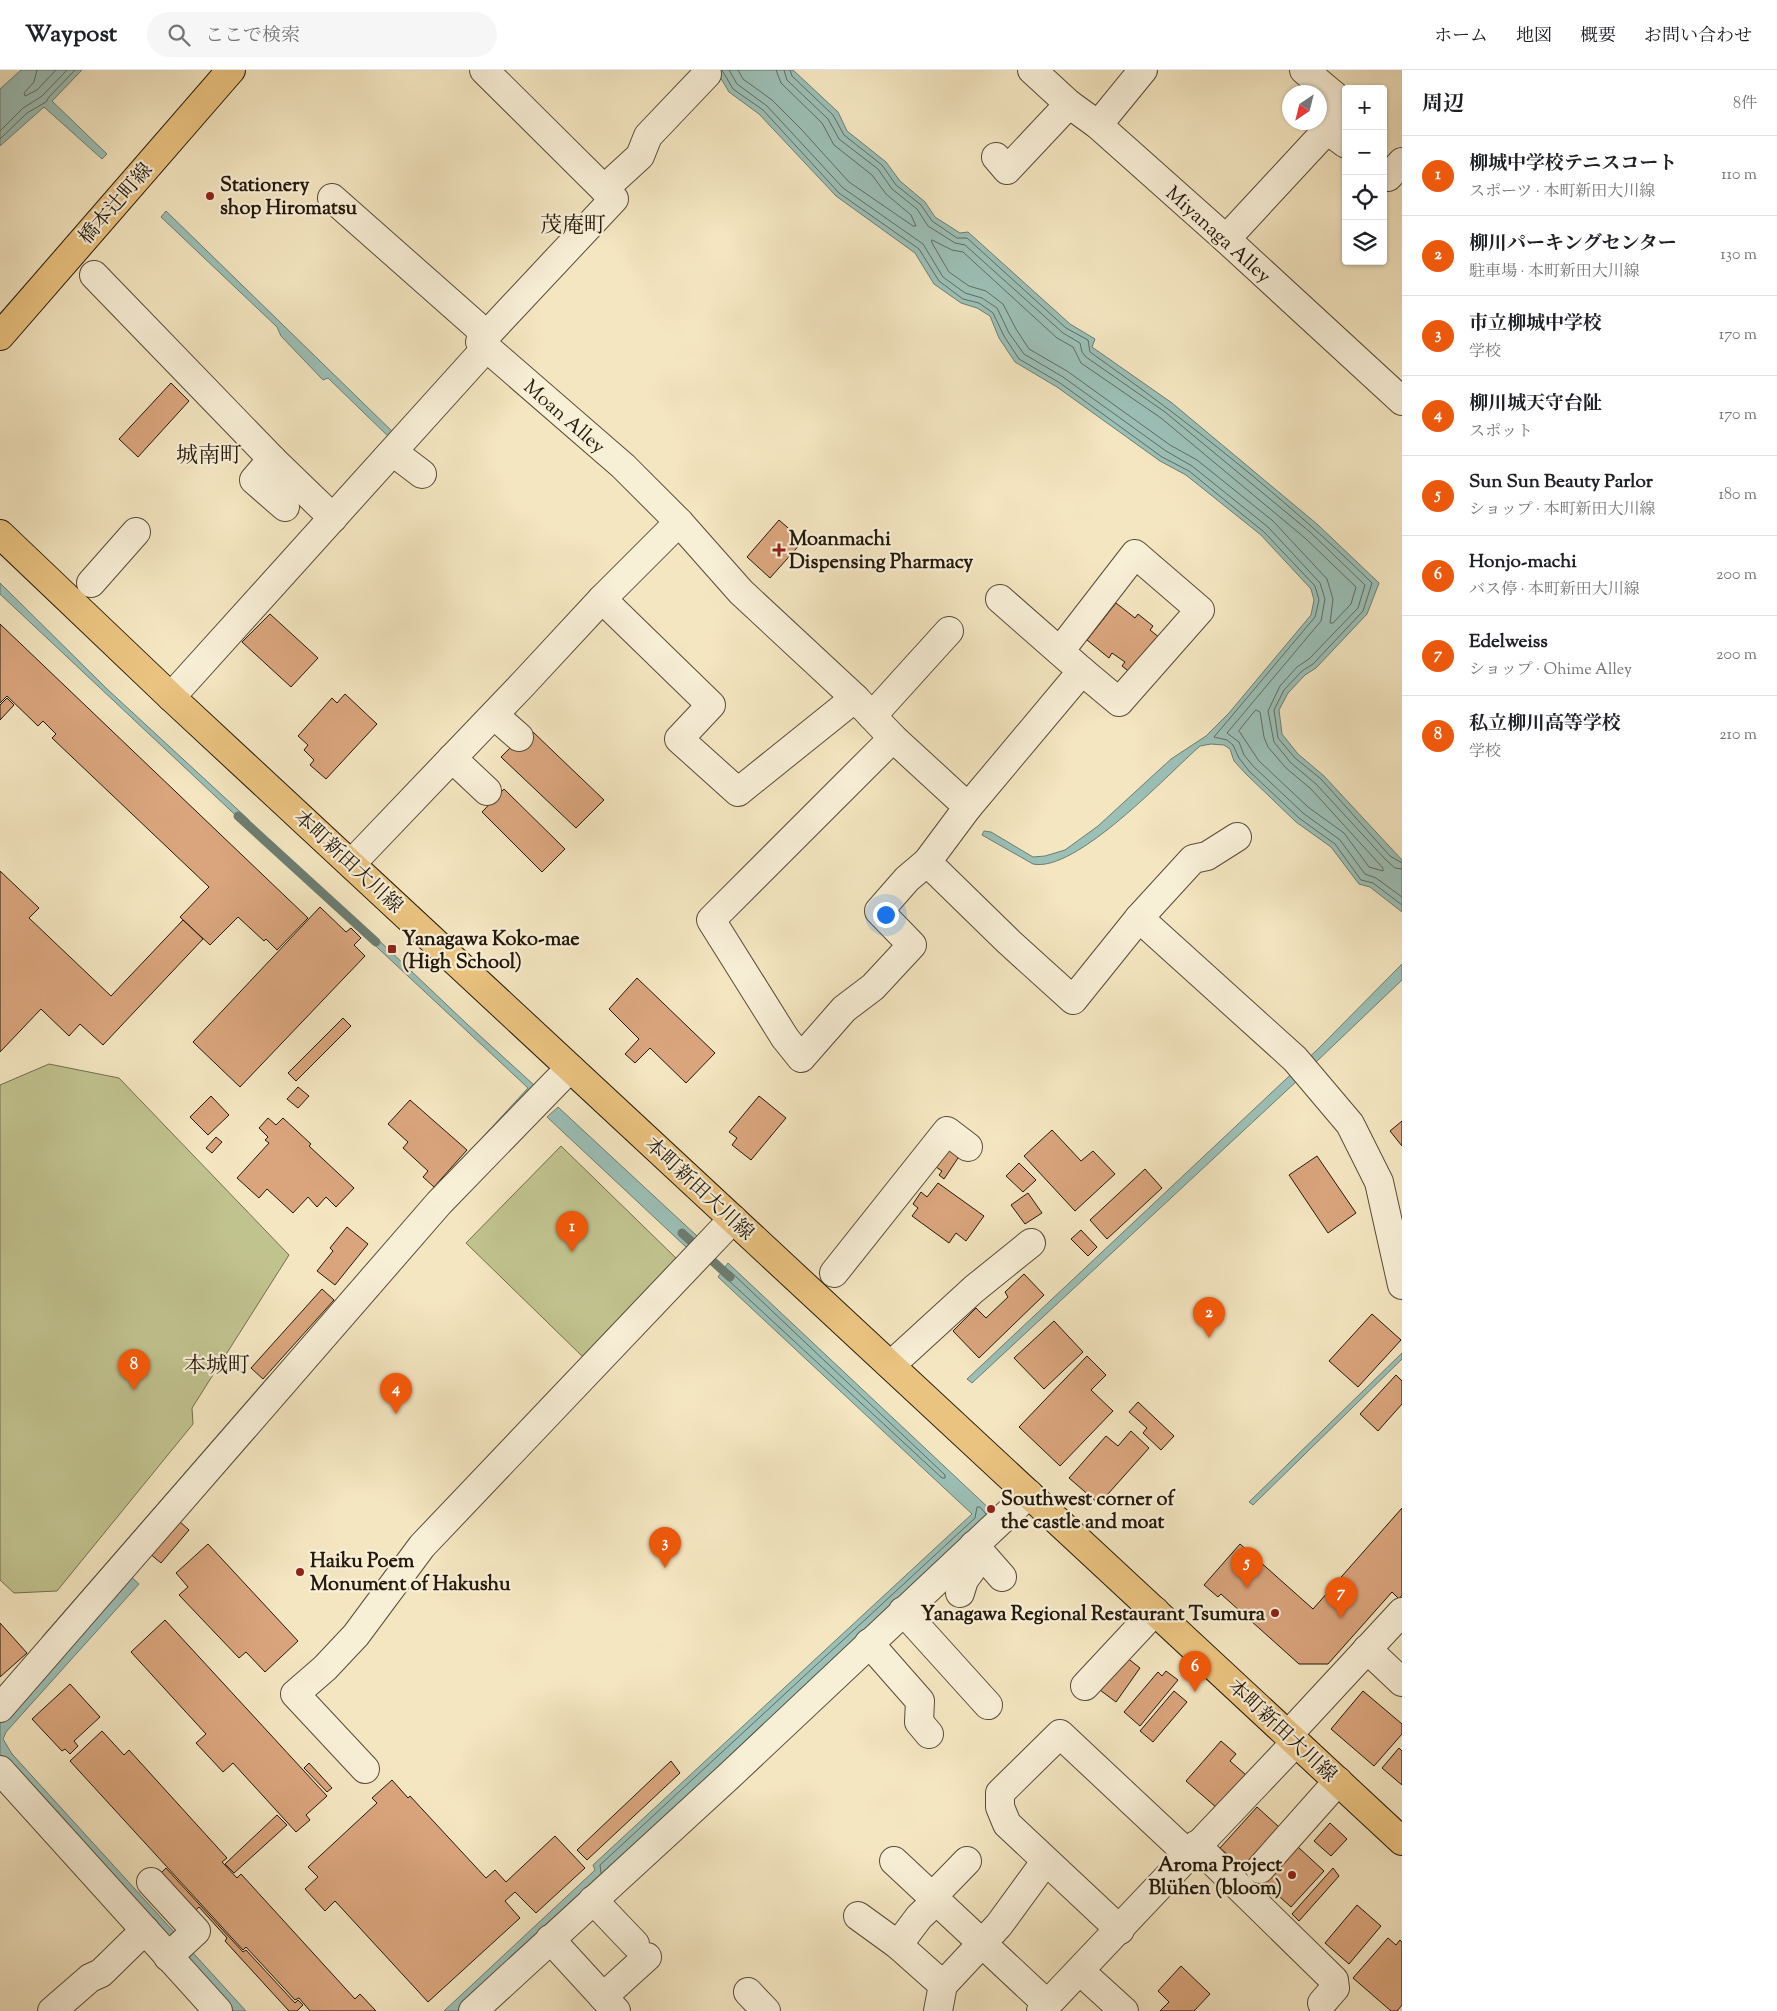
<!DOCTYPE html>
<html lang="ja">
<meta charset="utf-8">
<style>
:root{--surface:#fff;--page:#f6f6f6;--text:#202124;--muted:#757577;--line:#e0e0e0;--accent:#ea580c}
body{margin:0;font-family:"Sorts Mill Goudy","Noto Serif JP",serif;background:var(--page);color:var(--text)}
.controls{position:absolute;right:15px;top:15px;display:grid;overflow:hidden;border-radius:5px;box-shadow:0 1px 4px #0004}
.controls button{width:45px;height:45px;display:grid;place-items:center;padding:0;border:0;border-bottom:1px solid var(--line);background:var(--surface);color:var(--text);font:25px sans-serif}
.compass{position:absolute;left:1282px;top:15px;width:45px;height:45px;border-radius:50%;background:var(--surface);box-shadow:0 1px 4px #0004;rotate:215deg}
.you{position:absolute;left:885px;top:844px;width:18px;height:18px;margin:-12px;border:4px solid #fff;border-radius:50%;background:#1a73e8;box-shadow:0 0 0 8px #1a73e833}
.badge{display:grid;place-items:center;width:32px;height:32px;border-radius:50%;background:var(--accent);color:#fff;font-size:16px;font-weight:700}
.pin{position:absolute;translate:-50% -41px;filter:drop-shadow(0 1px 2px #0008)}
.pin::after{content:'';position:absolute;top:26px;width:18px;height:15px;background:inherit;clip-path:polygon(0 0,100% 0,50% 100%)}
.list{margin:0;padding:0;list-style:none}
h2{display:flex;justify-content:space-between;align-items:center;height:65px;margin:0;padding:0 20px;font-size:21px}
h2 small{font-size:16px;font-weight:400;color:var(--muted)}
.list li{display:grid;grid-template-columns:32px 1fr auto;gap:15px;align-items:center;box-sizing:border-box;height:80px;padding:0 20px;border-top:1px solid var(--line)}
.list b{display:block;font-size:19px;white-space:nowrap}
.list p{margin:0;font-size:16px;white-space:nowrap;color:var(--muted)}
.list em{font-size:16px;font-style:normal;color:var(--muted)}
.icon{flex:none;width:28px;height:28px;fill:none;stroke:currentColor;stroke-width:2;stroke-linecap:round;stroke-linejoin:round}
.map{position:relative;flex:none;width:1402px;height:1941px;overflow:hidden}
header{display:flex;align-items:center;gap:30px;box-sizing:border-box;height:70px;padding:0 25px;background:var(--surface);border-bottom:1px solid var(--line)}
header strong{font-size:24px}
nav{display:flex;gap:28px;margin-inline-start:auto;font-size:18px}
.search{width:350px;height:45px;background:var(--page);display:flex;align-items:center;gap:12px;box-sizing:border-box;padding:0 18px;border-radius:28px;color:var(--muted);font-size:19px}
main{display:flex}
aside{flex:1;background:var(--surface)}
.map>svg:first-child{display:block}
.green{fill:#c1c38f;stroke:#726e4e}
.water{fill:#9cbfb6;stroke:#6c7d72}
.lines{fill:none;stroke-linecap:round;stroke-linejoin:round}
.shore{stroke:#606c61;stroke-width:1}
.stream{stroke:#6c7d72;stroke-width:9}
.building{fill:#daa57d;stroke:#24190c}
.minor-casing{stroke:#584c39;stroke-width:30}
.major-casing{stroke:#24190c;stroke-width:30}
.minor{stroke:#f8efd7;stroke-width:28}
.major{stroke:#eac380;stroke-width:28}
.poi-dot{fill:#8f2418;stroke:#f8efd7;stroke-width:2}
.labels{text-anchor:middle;stroke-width:4.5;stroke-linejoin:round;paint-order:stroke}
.poi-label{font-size:20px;font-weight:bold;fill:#24190c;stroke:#f8efd7;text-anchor:start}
.street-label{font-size:20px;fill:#24190c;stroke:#f8efd7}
.quarter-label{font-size:22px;fill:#24190c;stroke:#f8efd7}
</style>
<header>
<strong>Waypost</strong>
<div class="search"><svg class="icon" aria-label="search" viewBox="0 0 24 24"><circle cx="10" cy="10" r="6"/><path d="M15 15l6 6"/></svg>ここで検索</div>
<nav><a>ホーム</a><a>地図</a><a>概要</a><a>お問い合わせ</a></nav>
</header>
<main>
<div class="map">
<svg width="1402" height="1941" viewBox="0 0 1402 1941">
<rect width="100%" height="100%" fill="#f4e6c1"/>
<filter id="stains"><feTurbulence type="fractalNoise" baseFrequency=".004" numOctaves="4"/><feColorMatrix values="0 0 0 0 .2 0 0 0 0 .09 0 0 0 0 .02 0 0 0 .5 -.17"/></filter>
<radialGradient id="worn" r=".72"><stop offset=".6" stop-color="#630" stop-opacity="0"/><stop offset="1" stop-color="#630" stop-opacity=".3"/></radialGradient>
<g class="green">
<polygon points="49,994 119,1008 289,1185 192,1338 193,1354 57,1521 14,1523 0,1510 0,1015"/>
<polygon points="561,1076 678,1190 584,1288 466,1173"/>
</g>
<g class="water">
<polygon points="21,0 82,0 52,31 107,84 102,89 44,37 0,76 0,19"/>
<path d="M716 0H793L838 42 847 61 886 92 900 111 925 132 935 147 960 163 968 162 1070 254 1095 269 1092 277 1172 333 1317 454 1379 513 1367 544 1316 598 1305 605 1288 623 1279 640 1282 664 1298 684 1324 706 1402 790V842L1370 817 1359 814 1331 777 1296 752 1246 704 1234 691 1230 679 1224 675 1211 674 1200 676C1167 705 1076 803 1033 794L982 765 984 761 991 762 1033 787 1045 786 1065 780 1098 756 1171 689 1206 666 1229 643 1311 545 1314 530 1311 519 1261 465 1186 405 1160 391 1057 317 1015 292 999 268 990 246 977 238 961 233 934 214 915 183 836 126 759 44 729 22Z"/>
<polygon points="166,141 398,367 393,371 328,308 323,310 281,266 277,257 161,147"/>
<polygon points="0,513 106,618 249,750 246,755 0,524"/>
<polygon points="369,861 467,954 534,1015 531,1021 422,1133 528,1018 365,866"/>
<path d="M1402 894V910L1316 992C1358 1045 1402 1100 1402 1171L1313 996 972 1313 967 1309 1319 978Z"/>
<polygon points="558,1037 697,1166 686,1177 547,1047"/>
<polygon points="728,1193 995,1444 460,1941 444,1941 595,1800 593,1795 972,1444 718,1207"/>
<polygon points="1402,1283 1402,1289 1253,1435 1249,1432"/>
<polygon points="269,1306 274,1308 46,1572 43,1566"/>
<polygon points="128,1504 139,1514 6,1662 3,1669 12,1684 246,1941 231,1941 0,1688 0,1651"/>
</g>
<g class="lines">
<g class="shore">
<polyline points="37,0 34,12 24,23 25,26 37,20 56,0"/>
<polyline points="722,0 733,19 763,40 839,123 919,179 939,211 963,229 979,233 993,243 1004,266 1019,289 1060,313 1162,387 1189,401 1264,462 1315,516 1319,530 1315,547 1214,667 1227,670 1233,675 1239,688 1249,701 1299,748 1335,774 1361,810 1373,813 1402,835"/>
<polyline points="729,0 737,14 767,36 843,118 923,174 943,207 965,223 982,228 997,238 1009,263 1024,284 1063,307 1166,381 1192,396 1268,457 1320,513 1325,529 1321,551 1227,663 1239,672 1244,685 1254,697 1303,743 1340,770 1365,804 1376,808 1402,827"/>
<polyline points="738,0 743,9 772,30 801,59 849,112 913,156 916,156 911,145 886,124 872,105 834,75 822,53 781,13 776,0"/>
<polyline points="784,0 787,10 828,49 839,69 878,99 892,119 917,139 928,156 955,173 965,175 1063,263 1080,273 1082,282 1086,287 1165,342 1310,462 1365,515 1358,538 1309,589 1297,597 1280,616 1268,641 1274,672 1291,693 1316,714 1386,790 1395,798 1402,799"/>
<path d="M790 0 792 6 833 45 844 65 882 95 896 115 921 135 932 151 957 168H967L1066 258 1088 270 1090 282C1189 352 1285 428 1372 513L1363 541 1313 594 1302 601 1284 620 1274 640 1278 668 1295 688 1321 709 1390 786 1402 793"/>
<polyline points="0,61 23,38 42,26 67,0"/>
<polyline points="0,69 27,43 46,32 49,27 75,0"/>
<polygon points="932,170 952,180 963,182 1057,268 1073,277 1081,293 1161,348 1305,468 1356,517 1351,534 1333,553 1330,553 1333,529 1327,509 1273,451 1197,390 1170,375 1067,301 1029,279 1016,259 1003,234 986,221 969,216 949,202 932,173"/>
<polygon points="1256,640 1260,642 1264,667 1268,677 1286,698 1311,719 1383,798 1383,801 1369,797 1344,763 1308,737 1259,691 1239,661"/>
<polygon points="727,1202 731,1202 945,1405 945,1408 942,1408 726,1208"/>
<polyline points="601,1803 600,1795 975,1448 977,1437 980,1437 986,1444"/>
</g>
<g class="stream">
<polyline points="238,746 376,872"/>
<polyline points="682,1163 730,1207"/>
</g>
</g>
<g class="building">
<polygon points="171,313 189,331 138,387 119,369"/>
<polygon points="779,450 803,471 770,508 747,487"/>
<polygon points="1116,533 1135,548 1138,544 1153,556 1150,560 1160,568 1132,604 1122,596 1125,592 1112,583 1109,588 1087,570"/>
<polygon points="270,544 318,588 291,617 242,572"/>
<polygon points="0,554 308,848 277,880 266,869 264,871 238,847 210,875 180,847 209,817 52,668 56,664 43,651 38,656 7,626 0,633"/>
<polygon points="345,624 377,654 326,709 310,695 314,690 304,680 308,675 298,666 332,628 337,633"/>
<polygon points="7,628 14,635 0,650 0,635"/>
<polygon points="533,662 604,730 576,758 501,687 517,671 521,675"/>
<polygon points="504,719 565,779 542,802 482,742"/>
<polygon points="0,801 39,838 29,848 111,926 183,850 203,869 103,975 80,954 69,966 41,939 0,982"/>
<polygon points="320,837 346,862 351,858 361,868 354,875 365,886 240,1017 193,972"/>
<polygon points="637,908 715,983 686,1013 650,978 635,993 625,984 639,969 609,939"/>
<polygon points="343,948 351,956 296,1011 288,1003"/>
<polygon points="298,1017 309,1026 298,1038 287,1029"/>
<polygon points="211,1026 229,1045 208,1065 190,1047"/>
<polygon points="759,1026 786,1048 751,1090 732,1075 737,1068 729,1062"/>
<polygon points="410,1030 467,1080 434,1117 423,1107 428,1101 403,1078 408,1072 388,1054"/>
<polygon points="268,1048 276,1055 283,1048 311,1074 309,1076 354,1118 336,1137 326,1127 317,1137 308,1127 293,1143 267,1119 259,1128 237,1108 269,1073 265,1070 268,1067 259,1058"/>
<polygon points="1402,1051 1402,1076 1390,1061"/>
<polygon points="1052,1060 1081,1091 1093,1081 1115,1104 1075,1141 1024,1086"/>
<polygon points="216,1067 222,1072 212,1083 206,1078"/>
<polygon points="946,1076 960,1085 944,1109 939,1105 942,1101 933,1095"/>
<polygon points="1317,1086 1356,1143 1328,1163 1289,1105"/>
<polygon points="1019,1093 1036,1110 1023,1122 1006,1106"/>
<polygon points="1145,1099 1162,1118 1107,1169 1090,1150"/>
<polygon points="938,1113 984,1146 966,1171 956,1163 949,1173 912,1146 918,1138 913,1134 921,1122 927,1127"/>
<polygon points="1028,1123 1042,1143 1025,1154 1011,1135"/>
<polygon points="347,1157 368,1174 335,1215 317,1201 333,1181 330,1178"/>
<polygon points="1081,1160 1097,1177 1088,1186 1071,1169"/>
<polygon points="1024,1204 1044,1225 979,1288 953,1261 976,1238 986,1248 1008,1227 1005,1222"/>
<polygon points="322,1219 334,1230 263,1309 251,1298"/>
<polygon points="1372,1244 1401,1270 1358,1317 1329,1291"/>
<polygon points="1054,1251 1083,1282 1044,1319 1014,1288"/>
<polygon points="1087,1286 1106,1305 1091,1320 1113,1341 1060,1396 1019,1357"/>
<polygon points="1396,1305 1402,1311 1402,1334 1378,1361 1360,1344"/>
<polygon points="1138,1332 1174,1366 1161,1380 1143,1363 1147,1358 1129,1342"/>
<polygon points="1131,1361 1149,1378 1099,1434 1069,1408 1106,1366 1118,1376"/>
<polygon points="1402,1438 1402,1525 1399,1529 1392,1522 1328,1594 1299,1594 1221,1524 1218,1527 1204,1515 1240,1474 1313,1539"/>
<polygon points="178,1450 189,1460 161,1493 149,1483"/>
<polygon points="208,1474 298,1571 265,1602 246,1582 239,1588 179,1525 188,1517 176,1503"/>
<polygon points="165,1550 327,1726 306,1745 310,1750 296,1762 233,1693 223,1702 196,1673 206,1664 131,1582"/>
<polygon points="0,1553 27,1583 0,1607"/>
<polygon points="1121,1583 1140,1598 1116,1632 1096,1617"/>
<polygon points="1166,1601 1178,1610 1140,1656 1124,1642 1158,1602 1162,1606"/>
<polygon points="70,1614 100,1647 74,1671 78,1676 70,1684 65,1679 62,1681 32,1649"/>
<polygon points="1174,1621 1187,1632 1153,1672 1140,1661"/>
<polygon points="1363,1621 1402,1654 1402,1664 1374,1696 1331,1659"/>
<polygon points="102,1661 124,1685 129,1680 227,1788 222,1792 237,1808 241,1804 355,1929 360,1924 376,1941 310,1941 299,1928 295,1930 246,1877 243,1880 70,1691"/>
<polygon points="1221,1671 1236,1684 1230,1691 1246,1705 1217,1738 1186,1711"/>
<polygon points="1399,1678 1402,1681 1402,1715 1382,1698"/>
<polygon points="671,1691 680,1703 587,1790 577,1780"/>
<polygon points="309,1693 332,1718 327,1722 304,1698"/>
<polygon points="392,1710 408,1728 410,1726 486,1808 495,1800 506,1812 555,1766 585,1798 536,1843 515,1822 505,1831 520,1848 428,1932 335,1831 325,1841 305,1819 318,1807 308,1797 377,1733 372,1728"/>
<polygon points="1257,1737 1279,1757 1243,1798 1220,1778"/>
<polygon points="277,1745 287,1755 234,1803 225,1794"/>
<polygon points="1330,1753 1347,1769 1331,1786 1314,1771"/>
<polygon points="1298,1777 1324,1801 1291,1837 1260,1809"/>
<polygon points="166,1798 243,1882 246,1880 295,1933 298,1930 303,1935 297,1941 289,1941 225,1871 227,1868 199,1837 189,1847 155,1809"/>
<polygon points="1333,1798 1339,1806 1299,1851 1292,1844"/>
<polygon points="1357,1835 1381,1856 1349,1894 1325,1873"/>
<polygon points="1388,1868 1396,1875 1400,1870 1402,1872 1402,1935 1397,1941 1391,1941 1353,1908"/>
<polygon points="1181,1896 1210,1924 1194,1941 1160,1941 1169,1932 1158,1921"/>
</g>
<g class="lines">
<defs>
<g id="minor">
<polyline points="484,0 614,129 480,272 623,396 679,452 741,522 855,628 893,668 968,737 927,792 1009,872 1073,930 1139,848 1193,789 1207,786 1237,767"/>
<polyline points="1032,0 1069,34 1098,55 1226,169 1402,331"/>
<polyline points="1098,55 1143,0"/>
<polyline points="1327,60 1346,74"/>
<polyline points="996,87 1007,100 1069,34"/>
<polyline points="1383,103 1388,107 1402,92"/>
<polyline points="604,119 640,86 648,66 707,4"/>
<polyline points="332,128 487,265"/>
<polyline points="1226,169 1327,60 1342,32 1304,0"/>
<polyline points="94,205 272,389 333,448"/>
<polyline points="393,382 422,404"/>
<polyline points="272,389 254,410 285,437"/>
<polyline points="91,513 136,462"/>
<polyline points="602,529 711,635 679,669 738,722 855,628"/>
<polyline points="1060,581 1135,484 1200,540 1119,632 1082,601"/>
<polyline points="171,627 486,278"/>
<polyline points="494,645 519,667"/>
<polyline points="872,646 949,561"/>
<polyline points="893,668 711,850 785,968 801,988 844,939 873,917 912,875 879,841 907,809 927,792"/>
<polyline points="452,688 487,721"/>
<polyline points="968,737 1082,601 1000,529"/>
<polyline points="352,793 524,613 602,529 679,452"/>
<polyline points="1139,848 1295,989 1350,1054 1379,1112 1402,1215"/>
<polyline points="834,1203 947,1061 968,1077"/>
<polyline points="891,1295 974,1219 1031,1173"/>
<polyline points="974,1475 1002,1507"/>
<polyline points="960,1523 964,1510 982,1485"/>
<polyline points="903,1541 988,1635"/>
<polyline points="869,1573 920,1631 919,1652 929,1664"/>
<polyline points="1367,1579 1402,1612"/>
<polyline points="1085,1616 1155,1541"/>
<polyline points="0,1638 439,1133 570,998"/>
<polyline points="1288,1665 1402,1542"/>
<polyline points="365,1699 295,1624 325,1598 356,1565 422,1476 733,1149"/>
<polyline points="0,1700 218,1941"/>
<polyline points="1196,1775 1334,1910 1335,1918 1322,1933"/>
<polyline points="894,1791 1047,1934"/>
<polyline points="1260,1799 1338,1711"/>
<polyline points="151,1812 196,1861 168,1887"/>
<polyline points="933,1826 967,1791"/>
<polyline points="593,1830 635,1874"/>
<polyline points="858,1846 898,1875 943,1915"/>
<polyline points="1120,1860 1007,1754 1000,1737 1000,1723 1060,1664 1188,1784"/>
<polyline points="550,1869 616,1941"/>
<polyline points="898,1875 919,1847 937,1830"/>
<polyline points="1080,1901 1124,1941"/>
<polyline points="748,1922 766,1941"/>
<polyline points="603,1927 647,1887"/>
<polyline points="52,1941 90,1908 101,1903 145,1860"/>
<polyline points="473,1941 728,1707 1029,1424"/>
<polyline points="938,1941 943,1915 999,1855 1045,1792"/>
<polyline points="1041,1941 1296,1672"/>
</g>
<g id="major">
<polyline points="0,266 231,0"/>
<polyline points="0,464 171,627 1402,1771"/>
</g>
</defs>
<use href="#minor" class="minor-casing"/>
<use href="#major" class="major-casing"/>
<use href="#minor" class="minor"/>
<use href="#major" class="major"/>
</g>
<g class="poi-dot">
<circle cx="210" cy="126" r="5"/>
<path d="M776.5 472.5h5v5h5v5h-5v5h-5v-5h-5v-5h5z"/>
<rect x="387" y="874" width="10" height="10" rx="2.5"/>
<circle cx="991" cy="1439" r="5"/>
<circle cx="300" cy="1502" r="5"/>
<circle cx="1275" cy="1543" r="5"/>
<circle cx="1292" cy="1805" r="5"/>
</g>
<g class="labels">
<g class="poi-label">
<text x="220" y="121">Stationery<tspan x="220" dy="23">shop Hiromatsu</tspan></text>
<text x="789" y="475">Moanmachi<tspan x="789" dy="23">Dispensing Pharmacy</tspan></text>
<text x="402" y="875">Yanagawa Koko-mae<tspan x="402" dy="23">(High School)</tspan></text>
<text x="1001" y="1435">Southwest corner of<tspan x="1001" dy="23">the castle and moat</tspan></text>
<text x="310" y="1497">Haiku Poem<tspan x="310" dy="23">Monument of Hakushu</tspan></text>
<text x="1265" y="1550" text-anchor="end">Yanagawa Regional Restaurant Tsumura</text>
<text x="1282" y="1801" text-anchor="end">Aroma Project<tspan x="1282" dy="23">Blühen (bloom)</tspan></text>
</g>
<g class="street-label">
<text transform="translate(115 133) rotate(-49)" y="7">橋本辻町線</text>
<text transform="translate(1219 164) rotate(42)" y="7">Miyanaga Alley</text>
<text transform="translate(565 346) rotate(41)" y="7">Moan Alley</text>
<text transform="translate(349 791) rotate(43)" y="7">本町新田大川線</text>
<text transform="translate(700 1118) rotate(43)" y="7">本町新田大川線</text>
<text transform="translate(1283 1660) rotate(43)" y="7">本町新田大川線</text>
</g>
<g class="quarter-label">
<text x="573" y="162">茂庵町</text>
<text x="209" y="392">城南町</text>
<text x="217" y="1302">本城町</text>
</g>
</g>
<rect width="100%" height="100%" filter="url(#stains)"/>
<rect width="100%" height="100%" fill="url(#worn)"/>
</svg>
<div class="controls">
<button>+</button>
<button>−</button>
<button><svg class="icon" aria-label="locate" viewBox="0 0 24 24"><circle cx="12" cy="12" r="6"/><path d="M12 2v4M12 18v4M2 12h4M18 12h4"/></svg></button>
<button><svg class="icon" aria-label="layers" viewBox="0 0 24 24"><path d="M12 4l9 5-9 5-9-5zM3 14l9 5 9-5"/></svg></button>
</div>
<svg class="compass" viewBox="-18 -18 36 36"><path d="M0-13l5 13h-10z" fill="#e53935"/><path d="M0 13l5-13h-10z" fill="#757577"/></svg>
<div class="you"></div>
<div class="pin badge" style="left:572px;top:1182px">1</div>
<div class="pin badge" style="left:1209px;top:1268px">2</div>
<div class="pin badge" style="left:665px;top:1498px">3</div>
<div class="pin badge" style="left:396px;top:1344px">4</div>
<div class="pin badge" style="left:1247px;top:1518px">5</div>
<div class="pin badge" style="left:1195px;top:1622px">6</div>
<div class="pin badge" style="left:1341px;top:1548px">7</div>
<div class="pin badge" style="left:134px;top:1320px">8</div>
</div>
<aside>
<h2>周辺<small>8件</small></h2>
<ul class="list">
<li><span class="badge">1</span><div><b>柳城中学校テニスコート</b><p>スポーツ · 本町新田大川線</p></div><em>110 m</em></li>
<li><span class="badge">2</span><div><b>柳川パーキングセンター</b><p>駐車場 · 本町新田大川線</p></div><em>130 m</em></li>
<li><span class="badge">3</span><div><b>市立柳城中学校</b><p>学校</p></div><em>170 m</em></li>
<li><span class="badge">4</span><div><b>柳川城天守台阯</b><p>スポット</p></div><em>170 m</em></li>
<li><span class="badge">5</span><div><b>Sun Sun Beauty Parlor</b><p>ショップ · 本町新田大川線</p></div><em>180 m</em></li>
<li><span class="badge">6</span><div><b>Honjo-machi</b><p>バス停 · 本町新田大川線</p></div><em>200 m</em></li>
<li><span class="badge">7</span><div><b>Edelweiss</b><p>ショップ · Ohime Alley</p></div><em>200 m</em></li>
<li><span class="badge">8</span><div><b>私立柳川高等学校</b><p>学校</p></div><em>210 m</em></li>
</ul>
</aside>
</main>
